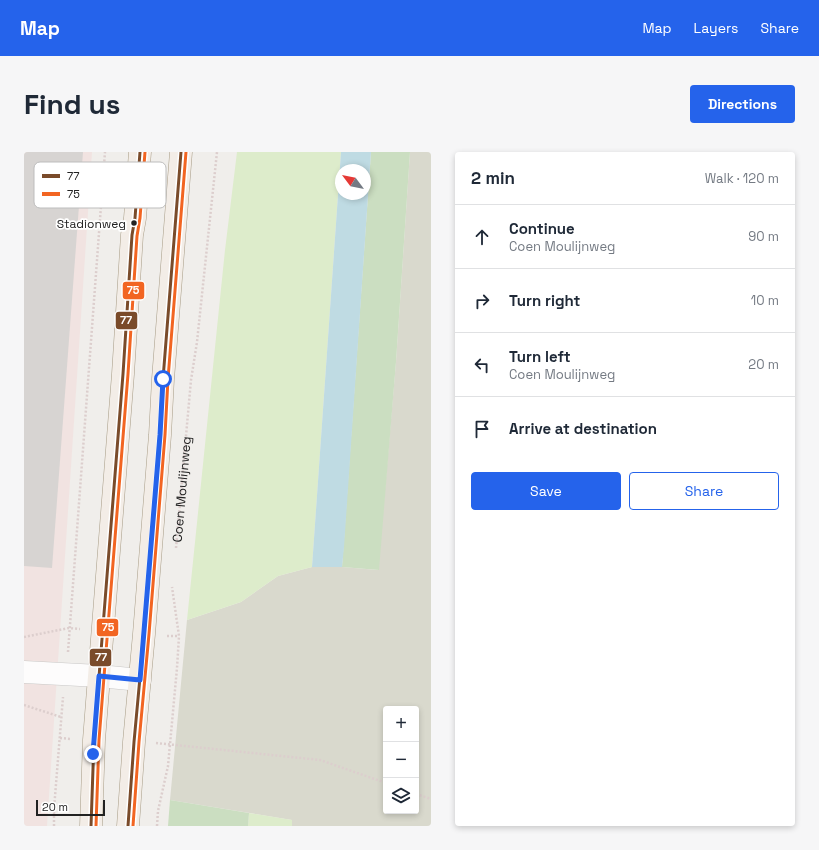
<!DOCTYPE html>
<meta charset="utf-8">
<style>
:root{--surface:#fff;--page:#f6f6f7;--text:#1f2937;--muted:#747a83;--line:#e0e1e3;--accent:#2563eb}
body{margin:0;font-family:"Space Grotesk",sans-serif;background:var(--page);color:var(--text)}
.controls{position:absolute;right:12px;bottom:12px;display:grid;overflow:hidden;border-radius:4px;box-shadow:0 2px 6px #0003}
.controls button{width:36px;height:36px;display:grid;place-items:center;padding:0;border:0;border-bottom:1px solid var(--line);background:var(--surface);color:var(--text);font:20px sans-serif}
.compass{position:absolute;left:311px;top:12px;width:36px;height:36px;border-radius:50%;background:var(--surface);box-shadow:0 2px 6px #0003;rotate:302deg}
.scale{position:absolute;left:12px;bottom:10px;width:69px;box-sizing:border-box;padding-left:4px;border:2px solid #222;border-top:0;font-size:11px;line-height:14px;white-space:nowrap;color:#222;-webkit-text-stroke:3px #fff;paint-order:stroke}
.stop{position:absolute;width:12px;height:12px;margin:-9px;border:3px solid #2563eb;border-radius:50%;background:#fff}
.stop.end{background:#2563eb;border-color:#fff;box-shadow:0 1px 4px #0008}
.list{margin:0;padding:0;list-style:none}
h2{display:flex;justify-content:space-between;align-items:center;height:52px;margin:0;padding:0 16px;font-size:17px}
h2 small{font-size:13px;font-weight:400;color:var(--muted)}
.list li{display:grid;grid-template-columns:26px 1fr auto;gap:12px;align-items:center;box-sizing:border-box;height:64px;padding:0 16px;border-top:1px solid var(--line)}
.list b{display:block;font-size:15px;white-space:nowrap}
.list p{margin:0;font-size:13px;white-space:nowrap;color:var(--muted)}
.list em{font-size:13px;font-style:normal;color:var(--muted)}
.actions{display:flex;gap:8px;padding:12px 16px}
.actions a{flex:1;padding:9px 0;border:1px solid var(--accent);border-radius:4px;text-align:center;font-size:14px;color:var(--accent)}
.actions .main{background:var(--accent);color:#fff}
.icon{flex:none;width:22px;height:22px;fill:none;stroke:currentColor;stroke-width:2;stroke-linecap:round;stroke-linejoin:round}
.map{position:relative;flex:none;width:407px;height:674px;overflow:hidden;border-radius:4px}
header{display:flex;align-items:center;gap:24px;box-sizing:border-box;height:56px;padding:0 20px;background:var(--accent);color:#fff}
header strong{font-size:19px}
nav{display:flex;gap:22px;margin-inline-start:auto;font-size:14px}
.intro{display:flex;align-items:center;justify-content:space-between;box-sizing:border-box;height:96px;padding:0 24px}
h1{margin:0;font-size:28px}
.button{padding:10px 18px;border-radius:4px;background:var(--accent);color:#fff;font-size:14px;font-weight:700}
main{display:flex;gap:24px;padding:0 24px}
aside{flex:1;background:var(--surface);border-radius:4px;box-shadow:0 2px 6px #0003}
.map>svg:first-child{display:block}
.commercial{fill:#f1e3e1}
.construction{fill:#d9d9cd;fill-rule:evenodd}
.grass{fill:#ddeccb}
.forest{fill:#cbdec1}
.water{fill:#bfdbe3;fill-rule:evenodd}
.building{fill:#d7d4d2}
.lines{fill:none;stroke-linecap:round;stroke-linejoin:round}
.minor-casing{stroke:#c9c8c7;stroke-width:23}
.major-casing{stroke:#a79c86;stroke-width:23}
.path{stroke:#dccecd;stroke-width:2.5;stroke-dasharray:2 2;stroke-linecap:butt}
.minor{stroke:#fdfcfc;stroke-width:22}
.major{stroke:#f3ede7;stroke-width:22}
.bus-1-casing{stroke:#fff;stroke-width:6}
.bus-2-casing{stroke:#fff;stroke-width:6}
.bus-1{stroke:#7a4b2a;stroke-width:3}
.bus-2{stroke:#f26522;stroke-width:3}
.route{stroke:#2563eb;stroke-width:5}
.bus-dot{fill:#222;stroke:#fff;stroke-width:1.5}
.labels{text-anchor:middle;stroke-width:3.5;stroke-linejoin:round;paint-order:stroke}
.bus-label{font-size:12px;fill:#222;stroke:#fff;text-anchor:end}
.street-label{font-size:13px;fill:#222;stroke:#fff}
.key{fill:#fff;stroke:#bdbdbd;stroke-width:1}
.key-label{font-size:11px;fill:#222}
.line-badge{stroke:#fff;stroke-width:1.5}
.badge-label{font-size:11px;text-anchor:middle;font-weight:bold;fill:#fff}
</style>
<header>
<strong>Map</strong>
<nav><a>Map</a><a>Layers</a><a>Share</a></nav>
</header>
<div class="intro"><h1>Find us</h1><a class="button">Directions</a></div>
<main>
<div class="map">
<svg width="407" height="674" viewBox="0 0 407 674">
<rect width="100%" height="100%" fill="#f0eeeb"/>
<polygon class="commercial" points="0,0 68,0 23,674 0,674"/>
<path class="construction" d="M386 0H407V674H268V668L146 648 163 468 217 450 254 424 288 415H318L354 418 372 210ZM362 557H392V659H362Z"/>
<g class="grass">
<polygon points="213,0 317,0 288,415 254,424 217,450 163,468 201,98"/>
<polygon points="225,661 268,668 268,674 224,674"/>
</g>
<g class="forest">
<polygon points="347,0 386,0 372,210 355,418 318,415"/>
<polygon points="146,648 225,661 224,674 144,674"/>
</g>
<path class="water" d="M317 0H347L320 395 318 415H288ZM317 18H341V42H317Z"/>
<polygon class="building" points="0,0 59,0 28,416 0,414"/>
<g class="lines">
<defs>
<polyline id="minor" points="0,520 75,524 116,528"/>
<g id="major">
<polyline points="67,674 70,588 99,222 108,83 111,66 116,0"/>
<polyline points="104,674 110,590 120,482 136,283 139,227 157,0"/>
</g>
</defs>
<use href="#minor" class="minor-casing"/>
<use href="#major" class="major-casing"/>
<g class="path">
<path id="s1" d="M152 396 167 228 173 190 193 0"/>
<polyline points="143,484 155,484"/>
<polyline points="0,485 45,476 56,477"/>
<polyline points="44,500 81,0"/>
<polyline points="0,553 37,565"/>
<polyline points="36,586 47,587"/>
<polyline points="132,591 296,608 362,631"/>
<polyline points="392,642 407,647"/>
<polyline points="30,674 30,657 39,545"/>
<polyline points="133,674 134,659 144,614 153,516 155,484 148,435"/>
</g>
<use href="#minor" class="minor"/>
<use href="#major" class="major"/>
<defs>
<g id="bus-1">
<polyline points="67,674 70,588 99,222 108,83 111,66 116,0"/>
<polyline points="104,674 110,590 120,482 136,283 139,227 157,0"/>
</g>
<g id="bus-2">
<polyline points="72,674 75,588 104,222 113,84 116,66 121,0"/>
<polyline points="109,674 115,590 125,482 141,283 144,227 162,0"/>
</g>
</defs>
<use href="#bus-1" class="bus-1-casing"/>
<use href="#bus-2" class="bus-2-casing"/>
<use href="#bus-1" class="bus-1"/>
<use href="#bus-2" class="bus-2"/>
</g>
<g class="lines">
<polyline class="route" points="69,602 70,588 75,524 116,528 136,283 139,227"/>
</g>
<circle class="bus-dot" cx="110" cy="71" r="3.5"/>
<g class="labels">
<g class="bus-label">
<text x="102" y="76">Stadionweg</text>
</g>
<g class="street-label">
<text dy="5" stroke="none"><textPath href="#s1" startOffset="59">Coen Moulijnweg</textPath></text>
</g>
</g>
<rect x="10" y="10" width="132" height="46" rx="6" class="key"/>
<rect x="18" y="22" width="18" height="4" fill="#7a4b2a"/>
<rect x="18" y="40" width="18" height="4" fill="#f26522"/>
<g class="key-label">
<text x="43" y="28">77</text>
<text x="43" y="46">75</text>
</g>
<g class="line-badge">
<rect x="98" y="129" width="23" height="19" rx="4" fill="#f26522"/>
<rect x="91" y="159" width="23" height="19" rx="4" fill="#7a4b2a"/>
<rect x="72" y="466" width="23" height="19" rx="4" fill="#f26522"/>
<rect x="65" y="496" width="23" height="19" rx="4" fill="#7a4b2a"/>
</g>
<g class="badge-label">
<text x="109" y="142">75</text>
<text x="102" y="172">77</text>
<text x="84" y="479">75</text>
<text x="77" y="509">77</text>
</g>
</svg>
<div class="controls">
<button>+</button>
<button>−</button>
<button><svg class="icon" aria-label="layers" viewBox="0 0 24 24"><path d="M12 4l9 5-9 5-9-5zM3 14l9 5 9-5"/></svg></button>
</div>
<svg class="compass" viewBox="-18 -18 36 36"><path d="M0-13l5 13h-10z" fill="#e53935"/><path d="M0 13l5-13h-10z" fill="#747a83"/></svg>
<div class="scale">20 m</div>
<div class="stop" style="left:139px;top:227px"></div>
<div class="stop end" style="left:69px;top:602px"></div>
</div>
<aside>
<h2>2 min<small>Walk · 120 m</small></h2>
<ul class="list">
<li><svg class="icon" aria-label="ahead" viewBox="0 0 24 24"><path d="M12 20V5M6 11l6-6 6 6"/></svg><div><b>Continue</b><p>Coen Moulijnweg</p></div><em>90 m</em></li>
<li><svg class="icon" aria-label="right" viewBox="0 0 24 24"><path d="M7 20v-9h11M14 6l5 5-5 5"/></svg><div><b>Turn right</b></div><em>10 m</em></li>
<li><svg class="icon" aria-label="left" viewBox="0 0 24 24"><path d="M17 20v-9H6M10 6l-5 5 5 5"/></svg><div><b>Turn left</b><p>Coen Moulijnweg</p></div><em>20 m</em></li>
<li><svg class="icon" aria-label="arrive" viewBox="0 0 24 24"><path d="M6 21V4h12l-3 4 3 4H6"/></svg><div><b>Arrive at destination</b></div></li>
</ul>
<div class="actions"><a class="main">Save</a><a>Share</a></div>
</aside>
</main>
